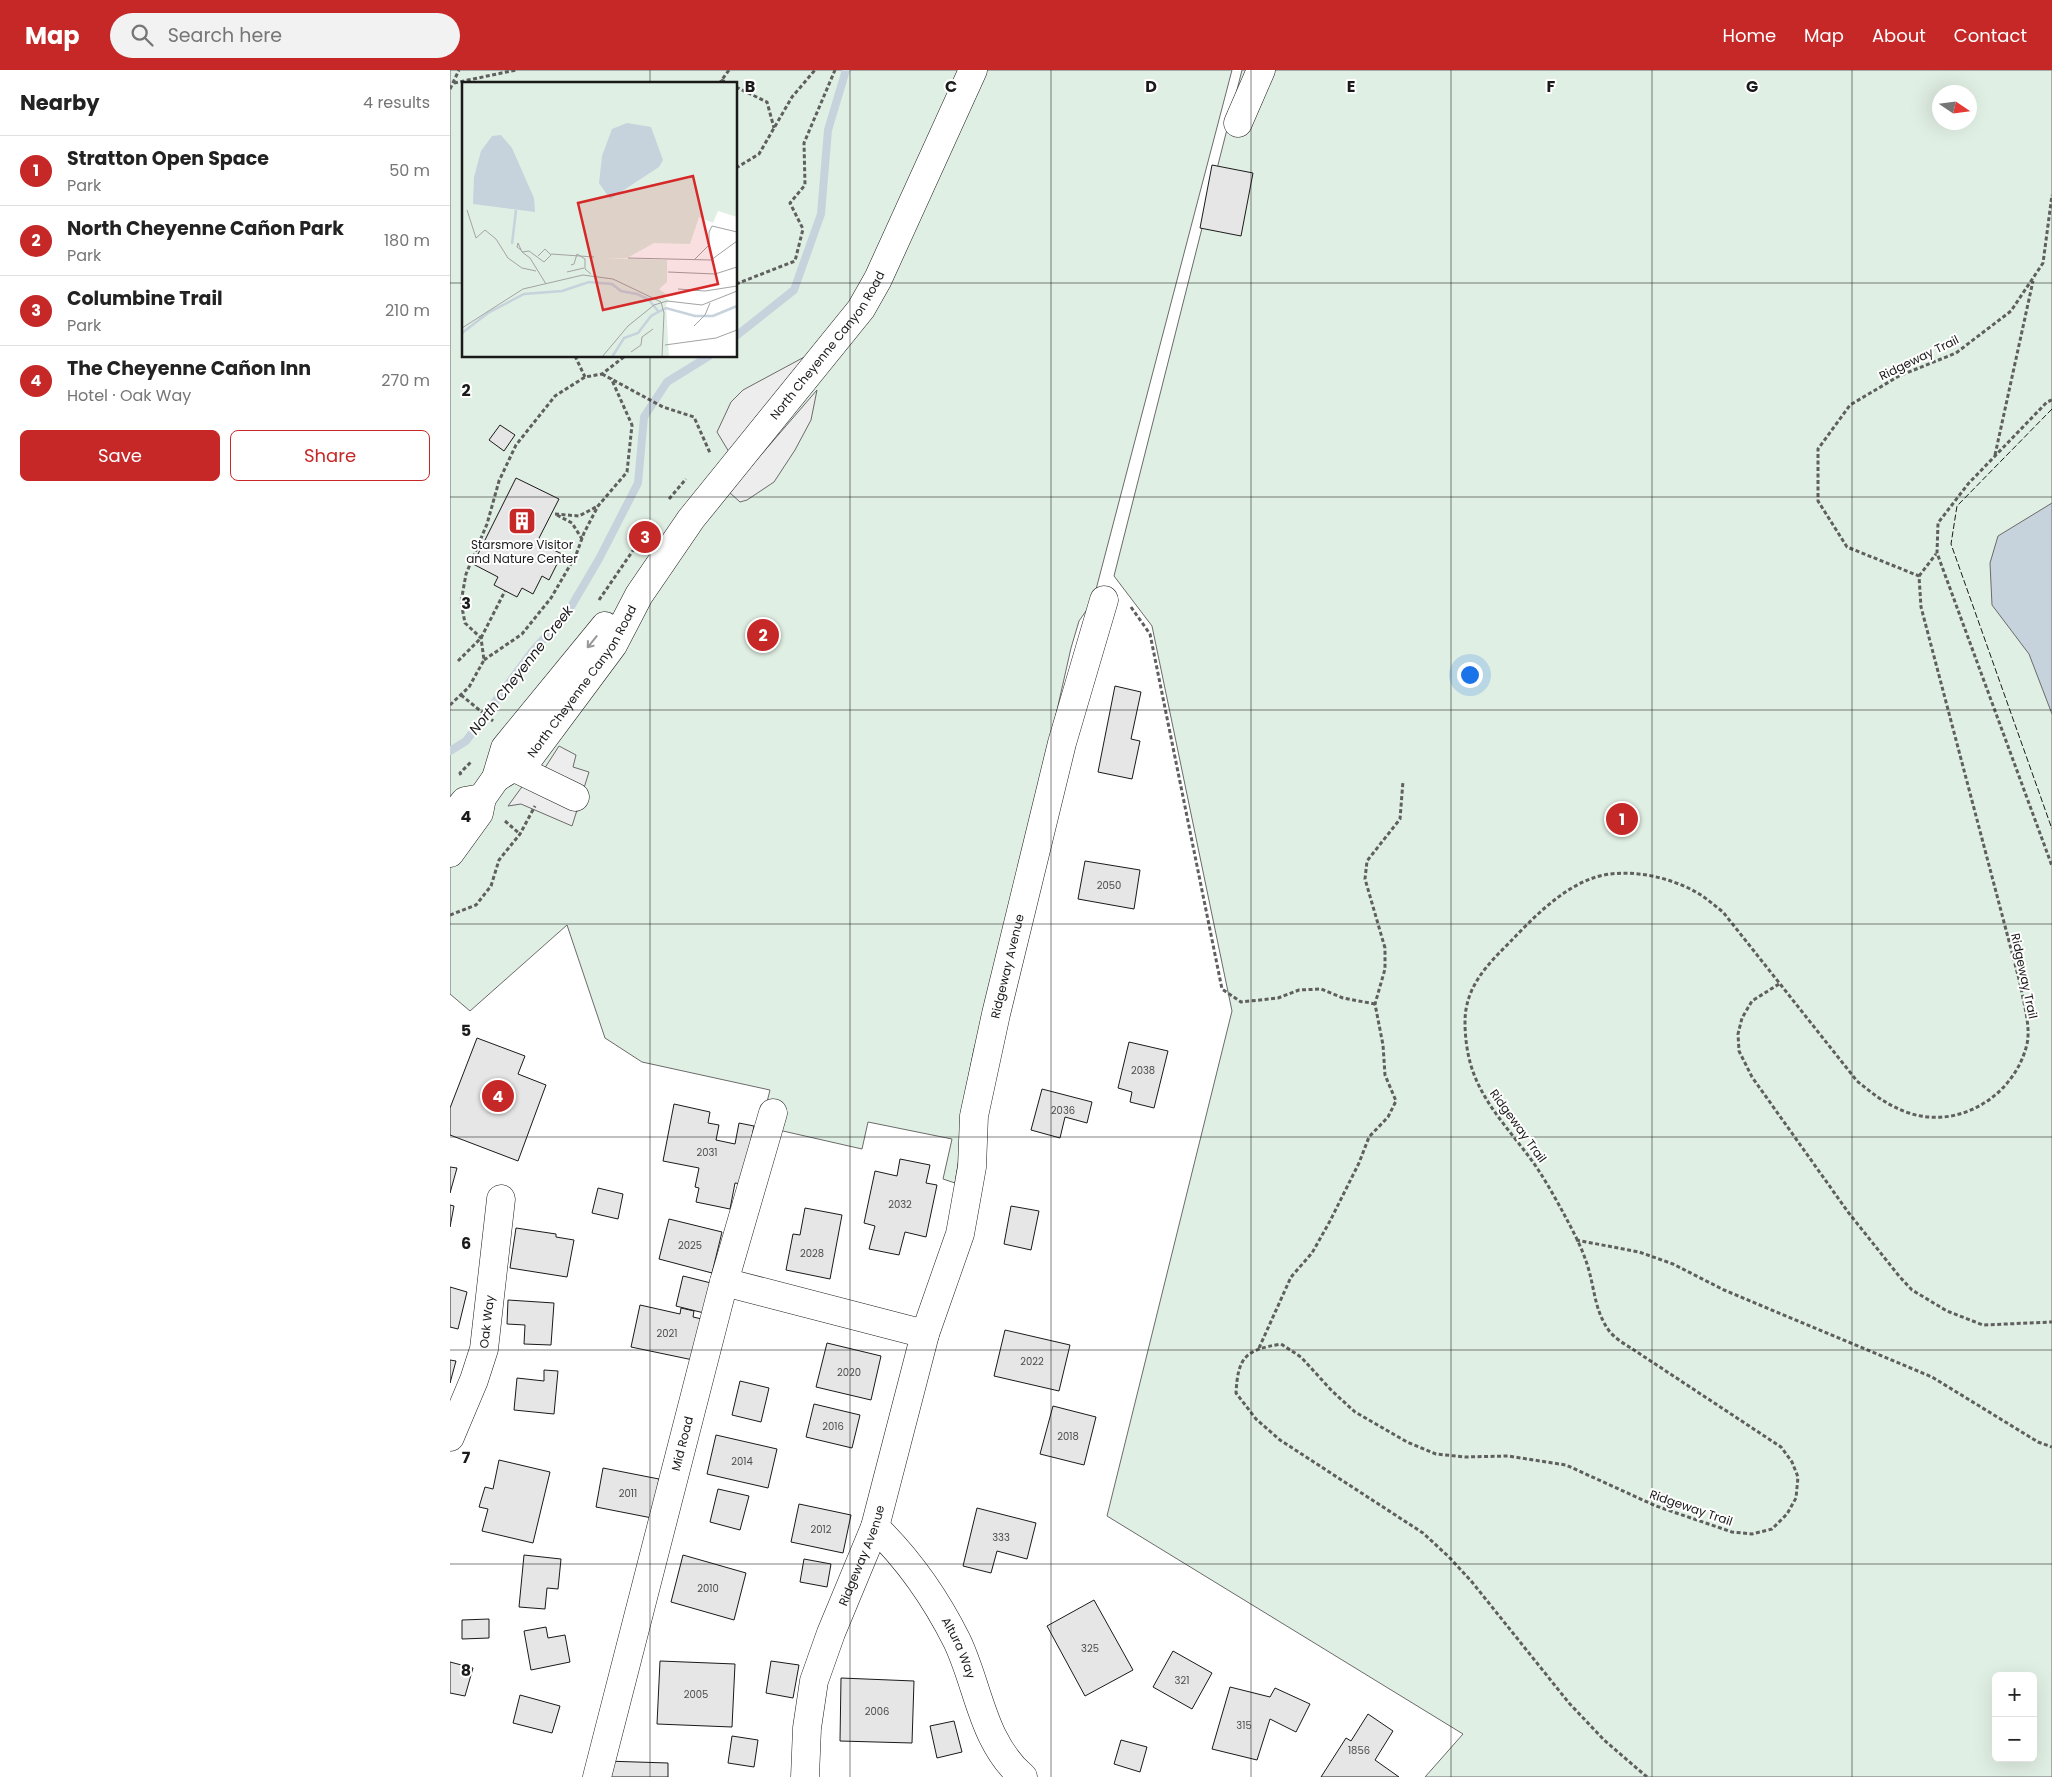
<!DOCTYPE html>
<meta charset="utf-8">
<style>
:root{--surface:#fff;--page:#f2f2f2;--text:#222;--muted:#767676;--line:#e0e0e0;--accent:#c62828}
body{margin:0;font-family:Poppins,sans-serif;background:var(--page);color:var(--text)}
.controls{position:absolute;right:15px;bottom:15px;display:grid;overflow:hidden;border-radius:8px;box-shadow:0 5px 20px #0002}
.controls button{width:45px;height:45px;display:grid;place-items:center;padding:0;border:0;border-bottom:1px solid var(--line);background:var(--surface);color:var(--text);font:25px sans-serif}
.compass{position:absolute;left:1482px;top:15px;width:45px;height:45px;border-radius:50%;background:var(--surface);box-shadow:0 5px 20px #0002;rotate:103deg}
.you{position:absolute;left:1019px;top:604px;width:18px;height:18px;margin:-12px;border:4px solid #fff;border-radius:50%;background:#1a73e8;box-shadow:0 0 0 8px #1a73e833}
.badge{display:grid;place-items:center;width:32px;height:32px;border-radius:50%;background:var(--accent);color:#fff;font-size:16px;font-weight:700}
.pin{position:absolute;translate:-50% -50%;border:2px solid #fff;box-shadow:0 1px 5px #0006}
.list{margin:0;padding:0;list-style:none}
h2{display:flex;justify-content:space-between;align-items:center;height:65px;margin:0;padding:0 20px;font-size:21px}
h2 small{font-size:16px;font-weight:400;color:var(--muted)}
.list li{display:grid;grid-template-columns:32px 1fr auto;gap:15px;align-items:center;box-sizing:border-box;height:70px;padding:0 20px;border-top:1px solid var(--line)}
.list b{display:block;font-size:19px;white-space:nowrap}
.list p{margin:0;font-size:16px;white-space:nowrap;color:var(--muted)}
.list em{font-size:16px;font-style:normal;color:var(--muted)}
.actions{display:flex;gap:10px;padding:15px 20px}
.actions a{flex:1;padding:11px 0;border:1px solid var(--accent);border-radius:8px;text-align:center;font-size:18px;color:var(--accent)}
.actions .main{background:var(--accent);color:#fff}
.icon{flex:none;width:28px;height:28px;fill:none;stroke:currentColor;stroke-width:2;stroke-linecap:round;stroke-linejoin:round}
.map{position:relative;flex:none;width:1602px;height:1707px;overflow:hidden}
header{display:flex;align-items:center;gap:30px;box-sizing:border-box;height:70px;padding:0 25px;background:var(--accent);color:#fff}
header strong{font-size:24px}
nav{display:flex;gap:28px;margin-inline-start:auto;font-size:18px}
.search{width:350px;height:45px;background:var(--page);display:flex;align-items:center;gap:12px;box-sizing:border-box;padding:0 18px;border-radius:28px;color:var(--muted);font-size:19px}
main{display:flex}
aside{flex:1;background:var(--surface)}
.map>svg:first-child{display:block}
.green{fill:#e0efe3;stroke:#6a6a6a;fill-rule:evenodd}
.parking{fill:#ededed;stroke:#6a6a6a}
.water{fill:#c6d2dc;stroke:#6a6a6a}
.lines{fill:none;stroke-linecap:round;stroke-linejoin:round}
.stream{stroke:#c6d2dc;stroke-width:8}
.building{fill:#e6e6e6;stroke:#1a1a1a}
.minor-casing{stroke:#1a1a1a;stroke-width:29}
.path{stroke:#5f5f5f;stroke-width:3;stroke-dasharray:4 2.5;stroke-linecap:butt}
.minor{stroke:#fff;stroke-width:28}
.fence{stroke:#1a1a1a;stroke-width:1;stroke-dasharray:6 2.5;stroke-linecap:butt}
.oneway{stroke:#989898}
.grid{fill:none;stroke:#1a1a1a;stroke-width:1;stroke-opacity:0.55}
.labels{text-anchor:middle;stroke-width:4;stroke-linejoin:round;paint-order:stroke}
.number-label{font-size:10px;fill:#4d4d4d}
.street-label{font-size:12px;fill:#1a1a1a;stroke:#fff}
.poi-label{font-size:12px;fill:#1a1a1a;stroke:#fff}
.water-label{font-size:14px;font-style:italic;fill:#1a1a1a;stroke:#fff}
.inset-river{fill:none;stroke:#c6d2dc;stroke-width:2.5}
.inset-road{fill:none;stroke:#a3a3a3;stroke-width:1}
.view{fill:#d62828;fill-opacity:0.15;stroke:#d62828;stroke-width:2.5}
.inset-edge{fill:none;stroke:#1a1a1a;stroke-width:2.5}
.grid-label{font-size:16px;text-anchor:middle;font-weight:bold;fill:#1a1a1a;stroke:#fff;stroke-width:4;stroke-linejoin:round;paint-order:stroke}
</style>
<header>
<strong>Map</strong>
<div class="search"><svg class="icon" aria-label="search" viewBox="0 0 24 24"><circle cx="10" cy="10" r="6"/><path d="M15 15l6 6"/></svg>Search here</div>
<nav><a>Home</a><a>Map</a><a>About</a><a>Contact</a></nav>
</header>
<main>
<aside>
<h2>Nearby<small>4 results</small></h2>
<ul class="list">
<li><span class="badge">1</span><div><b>Stratton Open Space</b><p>Park</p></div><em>50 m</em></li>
<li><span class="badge">2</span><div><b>North Cheyenne Cañon Park</b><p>Park</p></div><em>180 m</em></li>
<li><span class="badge">3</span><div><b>Columbine Trail</b><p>Park</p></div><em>210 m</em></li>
<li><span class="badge">4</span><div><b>The Cheyenne Cañon Inn</b><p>Hotel · Oak Way</p></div><em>270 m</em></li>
</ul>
<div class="actions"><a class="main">Save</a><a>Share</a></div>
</aside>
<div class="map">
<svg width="1602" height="1707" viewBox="0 0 1602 1707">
<rect width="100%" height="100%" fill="#fff"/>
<g class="green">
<path d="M0 0H782L643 531 629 551 621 578 553 880 524 979 516 1020 513 1063 505 1113 493 1109 502 1069 418 1052 412 1079 311 1056 320 1020 192 992 155 968 117 855 20 941 0 924ZM14 14H286V286H14Z"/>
<path d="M792 0H1602V1707H975L1013 1664 657 1446 782 941 702 556 664 506ZM1490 22H1520V52H1490ZM1546 1606H1583V1688H1546Z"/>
</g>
<g class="parking">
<polygon points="358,285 279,382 267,362 281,332 293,320"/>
<polygon points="367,320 361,350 345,380 324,412 297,430 290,432 279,422"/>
<polygon points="109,676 126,685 123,697 139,702 122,756 71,734 58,736 82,703 91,704"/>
</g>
<polygon class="water" points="1602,433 1602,644 1579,584 1542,535 1540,493 1548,466"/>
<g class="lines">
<g class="stream">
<polyline points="286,266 344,220 371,144 378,60 396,0"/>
<polyline points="0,681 16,671 81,583 119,540 149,489 188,413 194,347 217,312 259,286"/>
</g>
</g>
<g class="building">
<polygon points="762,95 803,103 791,166 750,158"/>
<polygon points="50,355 65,365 54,381 39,370"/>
<polygon points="66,408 109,429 87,472 112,484 99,510 92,506 83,524 72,518 67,527 44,515 48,507 23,494"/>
<polygon points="665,616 691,622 681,669 690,671 682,709 648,702"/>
<polygon points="635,791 690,800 684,839 628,829"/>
<polygon points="27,968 75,986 68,1004 96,1015 68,1091 0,1065 0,1038"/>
<polygon points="679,972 718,981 704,1038 680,1032 682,1022 668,1018"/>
<polygon points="592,1019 642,1032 637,1053 615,1047 610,1068 581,1060"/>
<polygon points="224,1034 260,1042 258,1053 269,1055 266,1070 285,1074 289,1053 304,1056 292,1114 285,1113 280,1139 246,1132 249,1118 245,1117 249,1098 213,1091"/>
<polygon points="450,1089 480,1095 476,1113 487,1115 476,1167 455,1162 449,1185 419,1179 425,1156 414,1153 425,1101 447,1106"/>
<polygon points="0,1097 7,1098 0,1123"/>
<polygon points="148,1118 173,1124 168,1149 142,1143"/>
<polygon points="0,1135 4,1136 0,1157"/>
<polygon points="561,1136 589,1141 581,1180 554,1174"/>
<polygon points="355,1138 392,1145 380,1209 336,1200 343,1164 350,1165"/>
<polygon points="219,1149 272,1162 262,1203 209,1189"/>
<polygon points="66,1158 106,1164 106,1167 124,1170 117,1207 60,1198"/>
<polygon points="233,1206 261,1213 254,1243 226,1236"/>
<polygon points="0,1217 17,1222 8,1259 0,1257"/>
<polygon points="58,1230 104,1233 101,1275 74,1274 75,1255 57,1254"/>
<polygon points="190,1235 230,1244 231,1238 244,1241 243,1247 252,1249 243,1290 181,1277"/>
<polygon points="555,1260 620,1275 609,1321 544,1306"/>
<polygon points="377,1273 431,1286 421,1330 366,1317"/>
<polygon points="0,1290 6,1291 0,1313"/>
<polygon points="94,1300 108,1301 104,1344 64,1340 67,1308 94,1311"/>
<polygon points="290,1311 319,1318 311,1352 282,1345"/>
<polygon points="364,1334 410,1345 402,1378 356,1367"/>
<polygon points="603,1336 646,1347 634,1395 590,1384"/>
<polygon points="266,1365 327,1379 318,1418 257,1404"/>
<polygon points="49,1390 100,1402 83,1473 32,1461 38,1439 29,1437 35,1417 43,1419"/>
<polygon points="153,1398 209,1409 202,1448 146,1437"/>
<polygon points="268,1419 299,1426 290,1460 260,1452"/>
<polygon points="349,1434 401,1445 393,1483 341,1472"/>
<polygon points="527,1438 586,1453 577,1489 547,1481 541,1503 513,1496"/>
<polygon points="74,1485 111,1489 108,1519 97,1518 95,1539 69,1537"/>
<polygon points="233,1485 296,1503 284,1550 221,1532"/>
<polygon points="354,1489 381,1494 377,1517 350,1512"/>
<polygon points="644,1530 683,1600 635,1626 597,1556"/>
<polygon points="39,1549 39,1568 12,1569 12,1550"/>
<polygon points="96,1557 98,1568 115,1565 120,1592 81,1600 74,1561"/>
<polygon points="723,1581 762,1603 742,1639 703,1617"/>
<polygon points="210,1591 285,1594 282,1657 207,1654"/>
<polygon points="321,1591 349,1595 343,1628 316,1623"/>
<polygon points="0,1592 23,1598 15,1626 0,1623"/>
<polygon points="391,1608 464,1611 462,1673 390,1671"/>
<polygon points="780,1617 820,1627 825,1618 860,1634 846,1662 820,1649 807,1690 762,1679"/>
<polygon points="70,1625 110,1636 102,1663 63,1653"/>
<polygon points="918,1644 943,1661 925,1690 949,1707 871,1707 896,1668 901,1671"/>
<polygon points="504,1651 512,1682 487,1688 480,1656"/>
<polygon points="282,1666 308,1670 304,1697 278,1693"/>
<polygon points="671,1670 697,1677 690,1702 664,1694"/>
<polygon points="155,1691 218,1693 218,1707 155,1707"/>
</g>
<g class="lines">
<defs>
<g id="minor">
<polyline points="788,53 811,0"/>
<polyline points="63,697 125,727"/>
<path id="s1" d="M46 708 79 688 163 575 189 525 241 449 411 239 428 209 523 0"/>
<polyline points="0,749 15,731 32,728"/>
<polyline points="0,783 29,743 32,728 46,708 55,678 155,556"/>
<polyline points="274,1212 475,1264"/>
<path id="s2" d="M0 1367 24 1310 34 1279 51 1129"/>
<path id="s3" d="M425 1457C459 1490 486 1529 507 1571 529 1617 532 1672 573 1707"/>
<path id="s4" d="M147 1707 274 1212 323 1043"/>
<path id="s5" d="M355 1707 357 1658 364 1611 381 1563 425 1457 475 1264 510 1164 522 1097 524 1046 546 944 612 673 654 530"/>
</g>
</defs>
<use href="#minor" class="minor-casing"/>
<g class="path">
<polyline points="271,10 280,14"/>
<polyline points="4,13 66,0"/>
<polyline points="269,14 279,0"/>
<polyline points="286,17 317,32 324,58"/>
<polyline points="0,19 9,0"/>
<polyline points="286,98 309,84 342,27 365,0"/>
<polyline points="286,214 345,191 353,159 340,133 355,115 354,73 385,0"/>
<polyline points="125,286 135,307"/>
<polyline points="152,304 213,337 244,347 260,383"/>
<polyline points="1602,330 1597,332 1518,414 1488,453 1487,483 1602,796"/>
<polyline points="1545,385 1583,211"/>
<polyline points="219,429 236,409"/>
<polyline points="105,444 129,446 148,436"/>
<polyline points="107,445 122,453 132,469"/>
<polyline points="1469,506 1486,484"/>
<polyline points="149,530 195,463"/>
<polyline points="681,537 700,564 772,919 791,932 828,928 849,920 871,919 893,928 925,934"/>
<polyline points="34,590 72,564 101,528 126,485 134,463 148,436 177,402 182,355 161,308"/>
<polyline points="8,591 31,568 55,521"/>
<polyline points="11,625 43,651"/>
<polyline points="0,635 19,617 34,590 31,568 15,553 11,532 16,504 37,454 49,411 66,375 105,326 135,307 152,304 175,286"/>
<polyline points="11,705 10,703 22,691"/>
<polyline points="55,751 70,764"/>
<polyline points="0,845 26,835 41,816 49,790 70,764 85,736"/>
<polyline points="1329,914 1302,931 1292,948 1288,964 1289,981 1302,1007 1398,1142 1449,1206 1462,1220 1497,1241 1533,1255 1602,1252"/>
<polyline points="1126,1170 1189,1182 1223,1194 1274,1220 1482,1307 1588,1372 1602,1377"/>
<polyline points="809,1278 841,1207 862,1183 880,1151 909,1093 919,1067 938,1047 946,1031 935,1005 933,975 925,934 935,899 935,878 915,809 917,791 950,749 953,711"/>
<path d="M1197 1707 1154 1670 1119 1633 1022 1512 999 1487 973 1463 830 1370 806 1349 786 1323C788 1287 795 1280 831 1274L851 1287 882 1321 905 1342 957 1372 986 1384 1015 1387 1058 1386 1116 1395 1206 1436 1282 1462 1302 1464 1322 1459 1337 1444 1346 1428 1348 1407 1342 1392 1331 1377 1184 1280C1176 1275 1166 1269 1160 1262 1144 1241 1145 1218 1137 1194 1132 1178 1123 1161 1115 1146 1107 1131 1098 1115 1089 1101 1068 1069 1040 1043 1025 1007 1018 990 1015 970 1015 952 1015 917 1037 895 1060 872 1083 848 1111 819 1143 808 1175 797 1217 806 1246 822 1255 827 1264 835 1273 842L1407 1011C1423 1024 1438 1036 1459 1043 1510 1060 1565 1025 1577 974 1581 956 1573 931 1570 913L1471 537 1469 506 1397 477 1368 431V379L1400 335 1449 306 1506 283 1561 241 1593 193 1602 125"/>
</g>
<use href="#minor" class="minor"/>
<polyline class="fence" points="1602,339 1507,436 1501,474 1602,759"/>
</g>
<defs><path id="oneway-shaft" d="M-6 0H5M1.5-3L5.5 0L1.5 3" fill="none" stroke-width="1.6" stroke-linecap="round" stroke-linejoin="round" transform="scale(1.25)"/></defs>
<use class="oneway" href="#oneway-shaft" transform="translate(142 572) rotate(129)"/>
<path class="grid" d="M200 0V14M400 0V1707M601 0V1707M801 0V1707M1001 0V1707M1202 0V1707M1402 0V1707M0 213H14M286 213H1602M200 286V1707M0 427H1602M0 640H1602M0 854H1602M0 1067H1602M0 1280H1602M0 1494H1602"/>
<defs>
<symbol id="building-square" viewBox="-11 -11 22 22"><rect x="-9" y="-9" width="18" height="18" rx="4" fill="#c62828" stroke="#fff"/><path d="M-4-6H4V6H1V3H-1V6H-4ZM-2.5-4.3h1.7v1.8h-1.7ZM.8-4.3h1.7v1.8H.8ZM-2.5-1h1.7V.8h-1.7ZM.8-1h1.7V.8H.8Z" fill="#fff"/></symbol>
</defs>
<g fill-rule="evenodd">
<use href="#building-square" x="56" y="435" width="32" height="32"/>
</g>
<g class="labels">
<g class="number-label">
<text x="659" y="819">2050</text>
<text x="693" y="1004">2038</text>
<text x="613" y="1044">2036</text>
<text x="257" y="1086">2031</text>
<text x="450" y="1138">2032</text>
<text x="240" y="1179">2025</text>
<text x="362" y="1187">2028</text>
<text x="217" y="1267">2021</text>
<text x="582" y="1295">2022</text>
<text x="399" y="1306">2020</text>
<text x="383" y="1360">2016</text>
<text x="618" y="1370">2018</text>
<text x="292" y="1395">2014</text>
<text x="178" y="1427">2011</text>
<text x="371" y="1463">2012</text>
<text x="551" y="1471">333</text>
<text x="258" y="1522">2010</text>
<text x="640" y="1582">325</text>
<text x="732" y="1614">321</text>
<text x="246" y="1628">2005</text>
<text x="427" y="1645">2006</text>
<text x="794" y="1659">315</text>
<text x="909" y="1684">1856</text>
</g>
<g class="street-label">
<text dy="4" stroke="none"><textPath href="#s1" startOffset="549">North Cheyenne Canyon Road</textPath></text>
<text transform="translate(1469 288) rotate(-26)" y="4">Ridgeway Trail</text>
<text dy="4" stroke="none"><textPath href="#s1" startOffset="132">North Cheyenne Canyon Road</textPath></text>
<text dy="4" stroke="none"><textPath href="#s5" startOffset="840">Ridgeway Avenue</textPath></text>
<text transform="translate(1574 906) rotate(78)" y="4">Ridgeway Trail</text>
<text transform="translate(1068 1056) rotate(54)" y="4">Ridgeway Trail</text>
<text dy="4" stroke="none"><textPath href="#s2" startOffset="122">Oak Way</textPath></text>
<text dy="4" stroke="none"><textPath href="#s4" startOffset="344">Mid Road</textPath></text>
<text transform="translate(1241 1438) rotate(19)" y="4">Ridgeway Trail</text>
<text dy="4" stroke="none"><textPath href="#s5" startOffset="231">Ridgeway Avenue</textPath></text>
<text dy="4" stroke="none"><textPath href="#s3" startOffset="148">Altura Way</textPath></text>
</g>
<g class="poi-label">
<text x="72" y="479">Starsmore Visitor<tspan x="72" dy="14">and Nature Center</tspan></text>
</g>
<g class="water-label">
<text transform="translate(71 600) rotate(-52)" y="5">North Cheyenne Creek</text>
</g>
</g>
<g transform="translate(12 12)">
<rect width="275" height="275" fill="#fff"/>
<path d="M0 0H275V135L256 129 251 141 237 135 228 162 192 161 165 176H140L205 178V200L197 207 204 212 202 216 207 218 204 223 207 275H0Z" fill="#e0efe3"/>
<path d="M165 41 189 45 201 78 197 85 148 117 137 101 140 74 150 47ZM39 53 50 66 72 116 73 130 11 122 12 95 19 69 30 54Z" fill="#c6d2dc"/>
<path class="inset-river" d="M50 162 54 128M0 251 26 231 62 212 100 209 127 200 150 202 159 209 175 212 186 217 197 230M150 275 162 256 176 251 189 234 204 226 233 234H251L275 224"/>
<path class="inset-road" d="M5 128 14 156 23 148 34 157 46 176 60 186 74 189M59 168 55 165 56 161 60 170M89 172 132 175M76 174 83 167 89 173 82 180 67 169 60 170 68 176 84 202M166 176 249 178 275 159M233 177 247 163V150L250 144 275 150M109 183 112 182 115 172 123 177V187L129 192M105 190 122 186M206 190 253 192 275 185M216 207 243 209 275 204M199 220 202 231 200 275M232 244 243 233 248 221M0 246 61 207 121 193 151 197 199 220M203 263 254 256 275 248M169 270 179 263 180 255 191 247M140 275 166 244 192 223 205 219 240 223 275 209"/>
<path class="view" d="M231 94 256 202 141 228 116 121Z"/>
<rect width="275" height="275" class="inset-edge"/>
</g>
<g class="grid-label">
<text x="300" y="22">B</text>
<text x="501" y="22">C</text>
<text x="701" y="22">D</text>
<text x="901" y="22">E</text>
<text x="1101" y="22">F</text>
<text x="1302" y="22">G</text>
<text x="16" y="326">2</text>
<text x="16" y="539">3</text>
<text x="16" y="752">4</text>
<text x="16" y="966">5</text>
<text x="16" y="1179">6</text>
<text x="16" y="1393">7</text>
<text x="16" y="1606">8</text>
</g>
</svg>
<div class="controls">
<button>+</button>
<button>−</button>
</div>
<svg class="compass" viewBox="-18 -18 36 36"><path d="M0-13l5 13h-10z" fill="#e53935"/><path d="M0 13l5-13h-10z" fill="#767676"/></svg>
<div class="you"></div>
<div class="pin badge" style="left:1172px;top:749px">1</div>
<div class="pin badge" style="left:313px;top:565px">2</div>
<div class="pin badge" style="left:195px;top:467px">3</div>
<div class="pin badge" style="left:48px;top:1026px">4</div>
</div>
</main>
